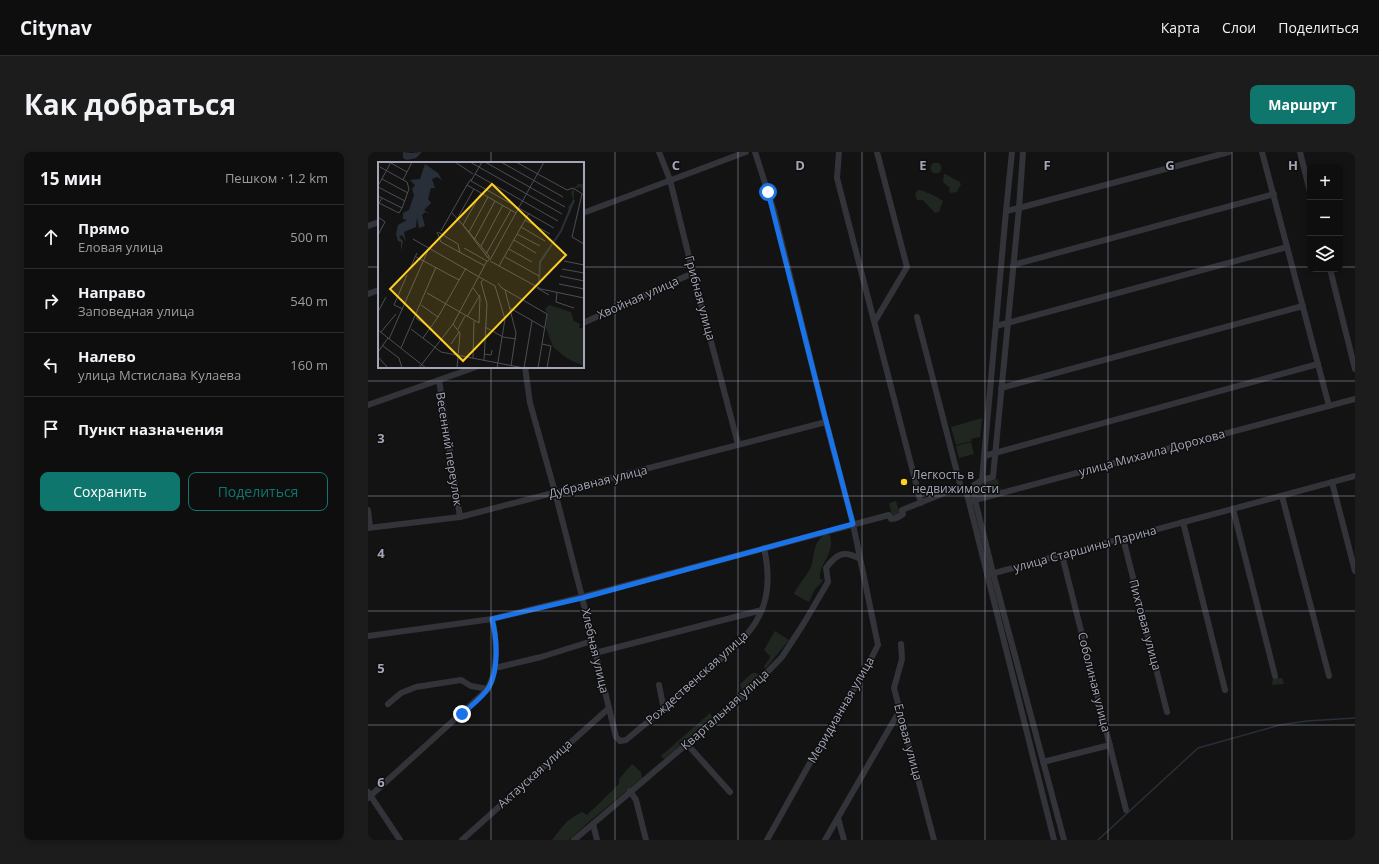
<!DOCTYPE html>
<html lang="ru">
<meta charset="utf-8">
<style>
:root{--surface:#0e0e0f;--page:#1c1c1d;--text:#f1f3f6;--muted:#9b9c9e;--line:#2e2e2f;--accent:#0f766e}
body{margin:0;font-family:"Open Sans",sans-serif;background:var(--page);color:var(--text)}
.controls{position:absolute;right:12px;top:12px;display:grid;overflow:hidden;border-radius:8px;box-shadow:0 2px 6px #0003}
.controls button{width:36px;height:36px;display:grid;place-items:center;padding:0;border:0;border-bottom:1px solid var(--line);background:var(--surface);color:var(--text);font:20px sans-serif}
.stop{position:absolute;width:12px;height:12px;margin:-9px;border:3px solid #1a73e8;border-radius:50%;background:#fff}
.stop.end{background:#1a73e8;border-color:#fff;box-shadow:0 1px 4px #0008}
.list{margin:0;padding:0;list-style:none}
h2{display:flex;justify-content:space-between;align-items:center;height:52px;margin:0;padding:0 16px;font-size:17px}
h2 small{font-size:13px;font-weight:400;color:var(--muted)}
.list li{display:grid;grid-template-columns:26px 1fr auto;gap:12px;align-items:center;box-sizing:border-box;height:64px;padding:0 16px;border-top:1px solid var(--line)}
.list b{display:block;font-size:15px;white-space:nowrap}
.list p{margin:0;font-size:13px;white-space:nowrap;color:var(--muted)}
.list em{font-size:13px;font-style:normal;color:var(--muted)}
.actions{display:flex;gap:8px;padding:12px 16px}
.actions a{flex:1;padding:9px 0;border:1px solid var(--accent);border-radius:8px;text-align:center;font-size:14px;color:var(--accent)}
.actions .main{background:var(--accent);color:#fff}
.icon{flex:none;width:22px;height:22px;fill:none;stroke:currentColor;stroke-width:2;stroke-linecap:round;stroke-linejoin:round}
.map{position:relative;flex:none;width:987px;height:688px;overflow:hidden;border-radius:8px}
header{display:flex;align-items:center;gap:24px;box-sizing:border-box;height:56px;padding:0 20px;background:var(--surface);border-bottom:1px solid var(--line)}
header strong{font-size:19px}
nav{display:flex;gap:22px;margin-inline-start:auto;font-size:14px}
.intro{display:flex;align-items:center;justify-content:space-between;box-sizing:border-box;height:96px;padding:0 24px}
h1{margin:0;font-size:28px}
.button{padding:10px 18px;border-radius:8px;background:var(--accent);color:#fff;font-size:14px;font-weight:700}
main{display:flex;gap:24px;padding:0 24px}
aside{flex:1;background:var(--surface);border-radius:8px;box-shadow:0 2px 6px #0003}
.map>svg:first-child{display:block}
.green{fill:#1f2720}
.water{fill:#282f39}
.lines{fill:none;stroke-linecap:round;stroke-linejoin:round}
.stream{stroke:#282f39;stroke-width:1.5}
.minor{stroke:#33343a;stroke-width:6}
.route{stroke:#1a73e8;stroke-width:5}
.grid{fill:none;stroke:#a3a6b6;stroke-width:1;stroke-opacity:0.55}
.poi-dot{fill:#fdd022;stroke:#0e0e0f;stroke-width:1.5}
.labels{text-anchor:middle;stroke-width:3;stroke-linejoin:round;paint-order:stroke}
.street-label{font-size:12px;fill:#a3a6b6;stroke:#0e0e0f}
.poi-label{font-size:12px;fill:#a3a6b6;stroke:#0e0e0f;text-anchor:start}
.inset-river{fill:none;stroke:#282f39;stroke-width:2}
.inset-road{fill:none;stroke:#4d4e55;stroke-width:1}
.view{fill:#fdd022;fill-opacity:0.15;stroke:#fdd022;stroke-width:2}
.inset-edge{fill:none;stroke:#a3a6b6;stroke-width:2}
.grid-label{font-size:13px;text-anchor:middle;font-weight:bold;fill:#a3a6b6;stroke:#0e0e0f;stroke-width:3;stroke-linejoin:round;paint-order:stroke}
</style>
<header>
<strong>Citynav</strong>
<nav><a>Карта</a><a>Слои</a><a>Поделиться</a></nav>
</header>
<div class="intro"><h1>Как добраться</h1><a class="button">Маршрут</a></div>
<main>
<aside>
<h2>15 мин<small>Пешком · 1.2 km</small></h2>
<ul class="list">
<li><svg class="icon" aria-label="ahead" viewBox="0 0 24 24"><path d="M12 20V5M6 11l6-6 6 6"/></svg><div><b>Прямо</b><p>Еловая улица</p></div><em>500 m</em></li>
<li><svg class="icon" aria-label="right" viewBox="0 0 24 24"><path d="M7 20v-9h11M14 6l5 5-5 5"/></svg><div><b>Направо</b><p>Заповедная улица</p></div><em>540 m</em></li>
<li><svg class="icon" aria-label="left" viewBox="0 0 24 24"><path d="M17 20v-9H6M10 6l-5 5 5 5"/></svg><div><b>Налево</b><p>улица Мстислава Кулаева</p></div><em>160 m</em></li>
<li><svg class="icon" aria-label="arrive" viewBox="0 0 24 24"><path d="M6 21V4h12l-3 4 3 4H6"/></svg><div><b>Пункт назначения</b></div></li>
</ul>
<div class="actions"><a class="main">Сохранить</a><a>Поделиться</a></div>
</aside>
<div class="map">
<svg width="987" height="688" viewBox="0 0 987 688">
<rect width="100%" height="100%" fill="#131314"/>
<g class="green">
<circle cx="568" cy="16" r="5.5"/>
<path d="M576 22C581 23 585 27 591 29L593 32 589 40 583 41 581 39 582 36 575 30Z"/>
<path d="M550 38C556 38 571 46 575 49L571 60 567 61 555 48H549L547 42Z"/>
<polygon points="614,266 612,285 603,287 604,289 588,293 583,275"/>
<polygon points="603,290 606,302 591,306 588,294"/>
<polygon points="630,327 633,338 612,344 609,344 607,336 610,332"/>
<polygon points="528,349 532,362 524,364 521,351"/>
<path d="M456 383H462C462 386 464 389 463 393 462 405 450 416 452 427L455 428 453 431 447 437 441 450 426 442C430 433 437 426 442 417 448 404 443 393 456 383Z"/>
<path d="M407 479 421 488 398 516H396C397 510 402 509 402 504L396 498Z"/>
<polygon points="384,521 388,521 392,523 374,540 372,532"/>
<polygon points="905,526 914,526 916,532 904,533"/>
<polygon points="342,561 345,566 296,607 293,604"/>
<path d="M264 612 273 620 274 626 223 668 201 688H184C195 674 197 669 214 660L219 663 251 632V627Z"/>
</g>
<polygon class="water" points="35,0 43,1 54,0 48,6 39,8 35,6"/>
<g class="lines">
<polyline class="stream" points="730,688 830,596 912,573 939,569 987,566"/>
<g class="minor">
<polyline points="291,0 302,28 325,121 370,292"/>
<polyline points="387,0 406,59 458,270 485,372 510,493 498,517 443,609 399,688"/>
<polyline points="471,0 469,26 553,351"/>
<polyline points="655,0 651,56 861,0"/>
<polyline points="894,0 961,254"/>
<polyline points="932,0 942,40"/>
<polyline points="638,59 644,0"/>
<polyline points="215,61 378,0"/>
<polyline points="0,74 11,70"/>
<polyline points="645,113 906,42"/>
<polyline points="962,117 987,217"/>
<polyline points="0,142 11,138"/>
<polyline points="549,165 593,336"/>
<polyline points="507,169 539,115 509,0"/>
<polyline points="215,171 325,121"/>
<polyline points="628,174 919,95"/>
<path d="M157 215 162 251 187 340 214 445 248 585 252 589 258 588C287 564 315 540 344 515 360 500 381 485 391 464 402 443 401 418 396 396"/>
<polyline points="71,228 92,365"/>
<polyline points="633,236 935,154"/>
<polyline points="0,253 108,215"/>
<polyline points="616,304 950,212"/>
<polyline points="614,328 638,59 651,56 625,325 614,328 606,333 605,336 607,348 987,247"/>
<polyline points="964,330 987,419"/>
<polyline points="914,344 961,524"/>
<polyline points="604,349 607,348 625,421 696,688"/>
<polyline points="865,357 907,524"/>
<polyline points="0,358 2,375"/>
<polyline points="815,370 857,538"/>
<polyline points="0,376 92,365 458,270"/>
<polyline points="755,386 799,560"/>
<polyline points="694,403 758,658"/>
<polyline points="619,423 987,324"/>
<path d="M0 484 124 467 214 445 521 363 523 367C528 367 531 365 535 362L534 358 579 340 593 336 598 339 601 350 686 688"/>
<polyline points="533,492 534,507 526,536 566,688"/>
<polyline points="227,501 394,458"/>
<polyline points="127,516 173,505 224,489"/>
<polyline points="291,533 295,553 297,555"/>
<polyline points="20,552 33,541 48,535 93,528 103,534 120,537"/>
<polyline points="319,592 362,640"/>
<polyline points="675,610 742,593"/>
<polyline points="262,639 268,648 278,688"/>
<polyline points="0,640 32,688"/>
<path d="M0 646 118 539C131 520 129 488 124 467"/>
<polyline points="470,666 476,688"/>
<polyline points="225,672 229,688"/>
<polyline points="94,688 241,556"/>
<path d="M206 688 381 539 414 505 436 471 460 430 458 416C469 401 476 398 492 407"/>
<polyline points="457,688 532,558"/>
</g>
</g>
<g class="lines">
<path class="route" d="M94 562C103 554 115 545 121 535 131 518 129 485 124 467L214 446 485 372 457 265 400 40"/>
</g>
<path class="grid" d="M123 0V11M247 0V688M370 0V688M494 0V688M617 0V688M740 0V688M864 0V688M0 115H11M215 115H942M972 115H987M123 215V688M0 229H987M0 344H987M0 459H987M0 573H987"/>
<circle class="poi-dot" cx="536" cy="330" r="4"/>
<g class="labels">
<g class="street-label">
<text transform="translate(270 146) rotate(-24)" y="4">Хвойная улица</text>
<text transform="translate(332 146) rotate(75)" y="4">Грибная улица</text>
<text transform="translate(81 297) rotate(81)" y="4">Весенний переулок</text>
<text transform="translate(784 301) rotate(-15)" y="4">улица Михаила Дорохова</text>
<text transform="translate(230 330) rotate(-14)" y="4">Дубравная улица</text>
<text transform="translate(717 397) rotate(-15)" y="4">улица Старшины Ларина</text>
<text transform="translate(777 473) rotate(75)" y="4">Пихтовая улица</text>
<text transform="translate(227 499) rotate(77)" y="4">Хлебная улица</text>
<text transform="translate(329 526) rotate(-42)" y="4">Рождественская улица</text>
<text transform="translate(726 530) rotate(76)" y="4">Соболиная улица</text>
<text transform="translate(357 558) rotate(-42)" y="4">Квартальная улица</text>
<text transform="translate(473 558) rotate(-60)" y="4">Меридианная улица</text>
<text transform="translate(540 590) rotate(75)" y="4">Еловая улица</text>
<text transform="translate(167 622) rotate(-42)" y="4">Актауская улица</text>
</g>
<g class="poi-label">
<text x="544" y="327">Легкость в<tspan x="544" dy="14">недвижимости</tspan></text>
</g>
</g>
<g transform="translate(10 10)">
<rect width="206" height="206" fill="#131314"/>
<path d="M200 22H206V31L202 25 196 27V37L191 53 190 45 195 38 193 30ZM171 143 193 150 196 159 202 162 201 166H206V204L190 197 175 185 168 166 169 151 167 147Z" fill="#1f2720"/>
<path d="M47 2 60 11 64 18 59 15 54 17 57 26H53L50 37 53 41 46 48 52 52 47 50 44 53 47 64 41 66 39 55 38 65 26 70 28 80 24 73 21 75 25 79 23 89V80L20 79 18 72 20 63 29 58 25 57V51L31 48 36 33 34 27 37 23 32 18 42 17Z" fill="#282f39"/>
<path class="inset-river" d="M161 123 162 100 183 69 196 38"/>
<path class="inset-road" d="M77 0 95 12M92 0 184 52M104 0 93 19 176 66M107 0 187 45M123 0 185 35M138 0 189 28 195 26 206 33M13 1 29 10M97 12 180 59M4 17 30 31M93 17 89 23 138 51M25 18 34 0M0 24 13 0M0 25 27 39M204 32 194 75 206 82M0 34 24 46 31 27 29 20 2 5M4 36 1 41 21 51 24 46M74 51 85 63 103 31M0 55 7 60 0 73M79 57 96 27M147 58 172 72M143 65 167 79M63 69 89 23M59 70 63 80 107 104M60 70 80 82 82 91M91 70 110 35M139 72 162 84M35 77 117 124 127 157 119 206M96 78 117 39M136 78 158 91M103 84 125 43M86 86 109 99M131 87 154 100M108 92 133 48M38 95 81 118M127 95 161 114M110 96 85 63 111 94V98M112 98 166 0M112 99 163 127 206 136M186 99 206 103M33 104 39 91M121 104 151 51M184 107 206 111M182 114 206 119M120 121 124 126 169 152 160 206M181 122 206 127M159 126 171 133M127 128 138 171 133 204M49 131 101 161 102 135 95 126M179 131 178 140 196 146M43 143 60 155M132 146 167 166M25 147 16 143 29 113M0 150 8 135M89 155 102 133M38 156 52 166M75 162 82 171 79 206M107 165 125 175 138 177M33 167 63 190 146 206M80 167 87 154M0 168 48 206M3 170 18 152M45 176 60 155 88 106M11 177 51 86M73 182 81 170M164 182 173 184 169 206M5 184 21 196 24 206M23 186 58 105M0 190 10 176M106 192 113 193 114 188M0 195 10 206M95 196 96 159M106 199 109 142 103 120 106 117M41 206 75 162 109 99H111M146 206 154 159"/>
<path class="view" d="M114 22 188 93 85 199 12 127Z"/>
<rect width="206" height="206" class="inset-edge"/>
</g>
<g class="grid-label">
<text x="308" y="18">C</text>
<text x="432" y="18">D</text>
<text x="555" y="18">E</text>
<text x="679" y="18">F</text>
<text x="802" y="18">G</text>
<text x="925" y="18">H</text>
<text x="13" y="291">3</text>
<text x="13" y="406">4</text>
<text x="13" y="521">5</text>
<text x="13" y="635">6</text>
</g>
</svg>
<div class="controls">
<button>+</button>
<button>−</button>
<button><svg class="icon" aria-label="layers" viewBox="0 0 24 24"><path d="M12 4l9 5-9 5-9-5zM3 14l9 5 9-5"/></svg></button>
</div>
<div class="stop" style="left:400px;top:40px"></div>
<div class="stop end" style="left:94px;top:562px"></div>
</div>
</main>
